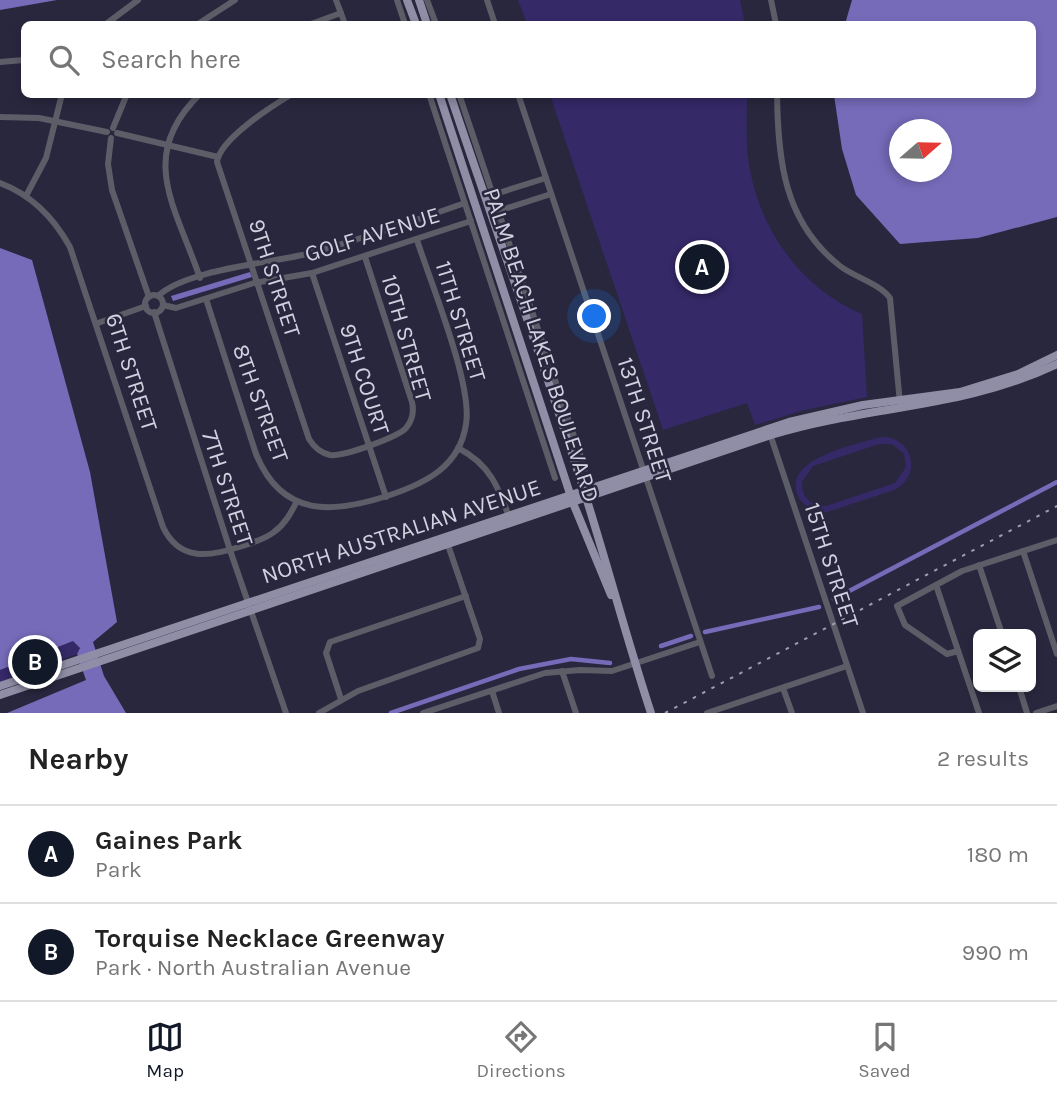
<!DOCTYPE html>
<meta charset="utf-8">
<style>
:root{--surface:#fff;--page:#f2f2f2;--text:#222;--muted:#767676;--line:#e0e0e0;--accent:#111827}
body{margin:0;font-family:Karla,sans-serif;background:var(--page);color:var(--text)}
.controls{position:absolute;right:21px;bottom:21px;display:grid;overflow:hidden;border-radius:10px;box-shadow:0 4px 10px #0003}
.controls button{width:63px;height:63px;display:grid;place-items:center;padding:0;border:0;border-bottom:2px solid var(--line);background:var(--surface);color:var(--text);font:35px sans-serif}
.compass{position:absolute;left:889px;top:119px;width:63px;height:63px;border-radius:50%;background:var(--surface);box-shadow:0 4px 10px #0003;rotate:70deg}
.you{position:absolute;left:595px;top:317px;width:24px;height:24px;margin:-18px;border:5px solid #fff;border-radius:50%;background:#1a73e8;box-shadow:0 0 0 10px #1a73e833}
.badge{display:grid;place-items:center;width:46px;height:46px;border-radius:50%;background:var(--accent);color:#fff;font-size:23px;font-weight:700}
.pin{position:absolute;translate:-50% -50%;border:4px solid #fff;box-shadow:0 2px 7px #0006}
.list{margin:0;padding:0;list-style:none}
h2{display:flex;justify-content:space-between;align-items:center;height:91px;margin:0;padding:0 28px;font-size:30px}
h2 small{font-size:23px;font-weight:400;color:var(--muted)}
.list li{display:grid;grid-template-columns:46px 1fr auto;gap:21px;align-items:center;box-sizing:border-box;height:98px;padding:0 28px;border-top:2px solid var(--line)}
.list b{display:block;font-size:26px;white-space:nowrap}
.list p{margin:0;font-size:23px;white-space:nowrap;color:var(--muted)}
.list em{font-size:23px;font-style:normal;color:var(--muted)}
.icon{flex:none;width:38px;height:38px;fill:none;stroke:currentColor;stroke-width:2;stroke-linecap:round;stroke-linejoin:round}
.map{position:relative;flex:none;width:1057px;height:713px;overflow:hidden}
.search{position:absolute;background:var(--surface);box-shadow:0 4px 10px #0003;left:21px;right:21px;top:21px;height:77px;display:flex;align-items:center;gap:18px;box-sizing:border-box;padding:0 24px;border-radius:10px;color:var(--muted);font-size:26px}
.sheet{height:287px;background:var(--surface)}
nav{display:flex;justify-content:space-around;align-items:center;box-sizing:border-box;height:98px;border-top:2px solid var(--line);background:var(--surface);font-size:19px;color:var(--muted)}
nav a{display:grid;justify-items:center;gap:4px}
nav .on{color:var(--accent)}
.map>svg:first-child{display:block}
.green{fill:#352968;fill-rule:evenodd}
.water{fill:#756bb9;fill-rule:evenodd}
.lines{fill:none;stroke-linecap:round;stroke-linejoin:round}
.canal{stroke:#756bb9;stroke-width:4.5}
.minor{stroke:#5d5d68;stroke-width:6}
.major{stroke:#8f8ea6;stroke-width:8}
.rail{stroke:#9e9dae;stroke-width:2;stroke-dasharray:3.5 7;stroke-linecap:butt}
.labels{text-anchor:middle;stroke-width:5;stroke-linejoin:round;paint-order:stroke}
.street-label{font-size:23px;fill:#d1d1e0;stroke:#29273e}
</style>
<div class="map">
<svg width="1057" height="713" viewBox="0 0 1057 713">
<rect width="100%" height="100%" fill="#29273e"/>
<g class="green">
<polygon points="518,0 740,0 745,24 527,24"/>
<path d="M550 95H747C747 119 745 146 750 170 762 234 803 289 862 314L867 397 805 410 755 425 747 403 663 430Z"/>
<path d="M881 437C913 436 923 476 894 490L809 518 807 513 813 510C804 505 797 499 796 489 791 457 857 444 881 437ZM879 444H892L904 454 906 467 895 483 826 506C811 506 801 497 802 482L813 466Z"/>
<polygon points="73,641 80,648 77,654 0,682 0,670"/>
</g>
<g class="water">
<polygon points="0,0 57,0 0,10"/>
<path d="M852 0H1057V217L978 238 900 244 856 195 842 149 834 95 1032 94V24H845ZM900 130H942V172H900Z"/>
<polygon points="0,248 32,260 90,472 117,622 93,642 104,676 126,713 7,713 86,680 77,654 80,648 73,641 0,670"/>
<polygon points="250,272 252,277 173,301 171,296"/>
</g>
<g class="lines">
<g class="canal">
<polyline points="834,599 1057,482"/>
<polyline points="705,632 819,607"/>
<polyline points="661,646 691,636"/>
<polyline points="391,713 519,669 571,659 610,663"/>
</g>
<g class="minor">
<polyline points="336,0 345,24"/>
<polyline points="397,0 405,24"/>
<polyline points="427,0 436,24"/>
<polyline points="487,0 495,24"/>
<polyline points="771,0 776,24"/>
<polyline points="106,24 138,0"/>
<polyline points="198,24 235,0"/>
<polyline points="311,24 341,13"/>
<polyline points="0,62 24,60"/>
<path d="M292 94C272 106 220 139 217 162L309 439C314 447 320 453 330 455 343 457 398 437 406 428 413 420 414 411 412 402L365 257"/>
<polyline points="429,94 555,478"/>
<polyline points="459,94 585,469"/>
<polyline points="518,94 712,676"/>
<path d="M777 94C778 161 784 222 840 266 854 277 879 283 890 298L900 403"/>
<polyline points="0,117 39,118 107,132"/>
<polyline points="113,128 127,94"/>
<polyline points="117,133 218,157"/>
<polyline points="111,138 108,164 112,190 149,297"/>
<path d="M0 183C32 195 54 218 70 247L163 527C179 561 209 557 239 547 251 543 264 540 274 532 285 524 291 513 297 501"/>
<polyline points="492,195 546,178"/>
<polyline points="26,196 46,158 62,94"/>
<polyline points="498,211 551,194"/>
<polyline points="312,273 386,497"/>
<path d="M200 278C176 207 136 156 200 94"/>
<circle cx="154" cy="304" r="9"/>
<path d="M158 296C185 270 269 263 307 254 360 240 413 221 465 203"/>
<path d="M206 299 256 454C282 518 333 514 390 495 426 483 460 466 466 424 473 385 430 281 417 240"/>
<polyline points="163,305 176,308 254,283 312,273 471,221"/>
<polyline points="154,312 230,550 286,713"/>
<polyline points="98,323 146,306"/>
<polyline points="770,434 863,713"/>
<path d="M458 448C490 464 499 488 510 520"/>
<polyline points="1023,551 1057,654"/>
<polyline points="979,565 1002,634"/>
<polyline points="936,585 979,713"/>
<polyline points="958,651 947,654 905,625 897,606 962,571 1057,540"/>
<polyline points="562,671 576,713"/>
<polyline points="1019,687 1027,713"/>
<polyline points="783,688 792,713"/>
<polyline points="492,691 499,713"/>
<polyline points="341,699 326,653 330,642 466,596"/>
<polyline points="319,713 358,691 478,648 480,639 447,542"/>
<polyline points="423,713 545,673 580,670 612,671 700,642"/>
<polyline points="707,713 847,666"/>
<polyline points="1036,713 1057,706"/>
</g>
<g class="major">
<polyline points="407,0 416,24"/>
<polyline points="419,0 427,24"/>
<polyline points="439,94 573,503 611,595"/>
<path d="M450 94C495 228 543 360 585 494 608 567 627 640 651 713"/>
<polyline points="0,686 789,422 863,405 960,392 1018,374 1057,355"/>
<path d="M0 695 771 435C868 405 963 409 1057 364"/>
</g>
<polyline class="rail" points="665,713 1057,506"/>
</g>
<g class="labels">
<g class="street-label">
<text transform="translate(372 234) rotate(-17)" y="8">GOLF AVENUE</text>
<text transform="translate(275 278) rotate(72)" y="8">9TH STREET</text>
<text transform="translate(461 321) rotate(73)" y="8">11TH STREET</text>
<text transform="translate(407 338) rotate(74)" y="8">10TH STREET</text>
<text transform="translate(542 345) rotate(72)" y="8">PALM BEACH LAKES BOULEVARD</text>
<text transform="translate(132 372) rotate(72)" y="8">6TH STREET</text>
<text transform="translate(365 379) rotate(72)" y="8">9TH COURT</text>
<text transform="translate(261 403) rotate(70)" y="8">8TH STREET</text>
<text transform="translate(645 420) rotate(72)" y="8">13TH STREET</text>
<text transform="translate(228 488) rotate(72)" y="8">7TH STREET</text>
<text transform="translate(401 531) rotate(-18)" y="8">NORTH AUSTRALIAN AVENUE</text>
<text transform="translate(832 565) rotate(72)" y="8">15TH STREET</text>
</g>
</g>
</svg>
<div class="controls">
<button><svg class="icon" aria-label="layers" viewBox="0 0 24 24"><path d="M12 4l9 5-9 5-9-5zM3 14l9 5 9-5"/></svg></button>
</div>
<svg class="compass" viewBox="-18 -18 36 36"><path d="M0-13l5 13h-10z" fill="#e53935"/><path d="M0 13l5-13h-10z" fill="#767676"/></svg>
<div class="you"></div>
<div class="pin badge" style="left:702px;top:267px">A</div>
<div class="pin badge" style="left:35px;top:662px">B</div>
<div class="search"><svg class="icon" aria-label="search" viewBox="0 0 24 24"><circle cx="10" cy="10" r="6"/><path d="M15 15l6 6"/></svg>Search here</div>
</div>
<section class="sheet">
<h2>Nearby<small>2 results</small></h2>
<ul class="list">
<li><span class="badge">A</span><div><b>Gaines Park</b><p>Park</p></div><em>180 m</em></li>
<li><span class="badge">B</span><div><b>Torquise Necklace Greenway</b><p>Park · North Australian Avenue</p></div><em>990 m</em></li>
</ul>
</section>
<nav>
<a class="on"><svg class="icon" aria-label="map" viewBox="0 0 24 24"><path d="M3 6l6-2 6 2 6-2v14l-6 2-6-2-6 2zM9 4v14M15 6v14"/></svg>Map</a>
<a><svg class="icon" aria-label="directions" viewBox="0 0 24 24"><path d="M12 3l9 9-9 9-9-9zM9 14v-3h6M13 9l2 2-2 2"/></svg>Directions</a>
<a><svg class="icon" aria-label="saved" viewBox="0 0 24 24"><path d="M7 4h10v16l-5-4-5 4z"/></svg>Saved</a>
</nav>
